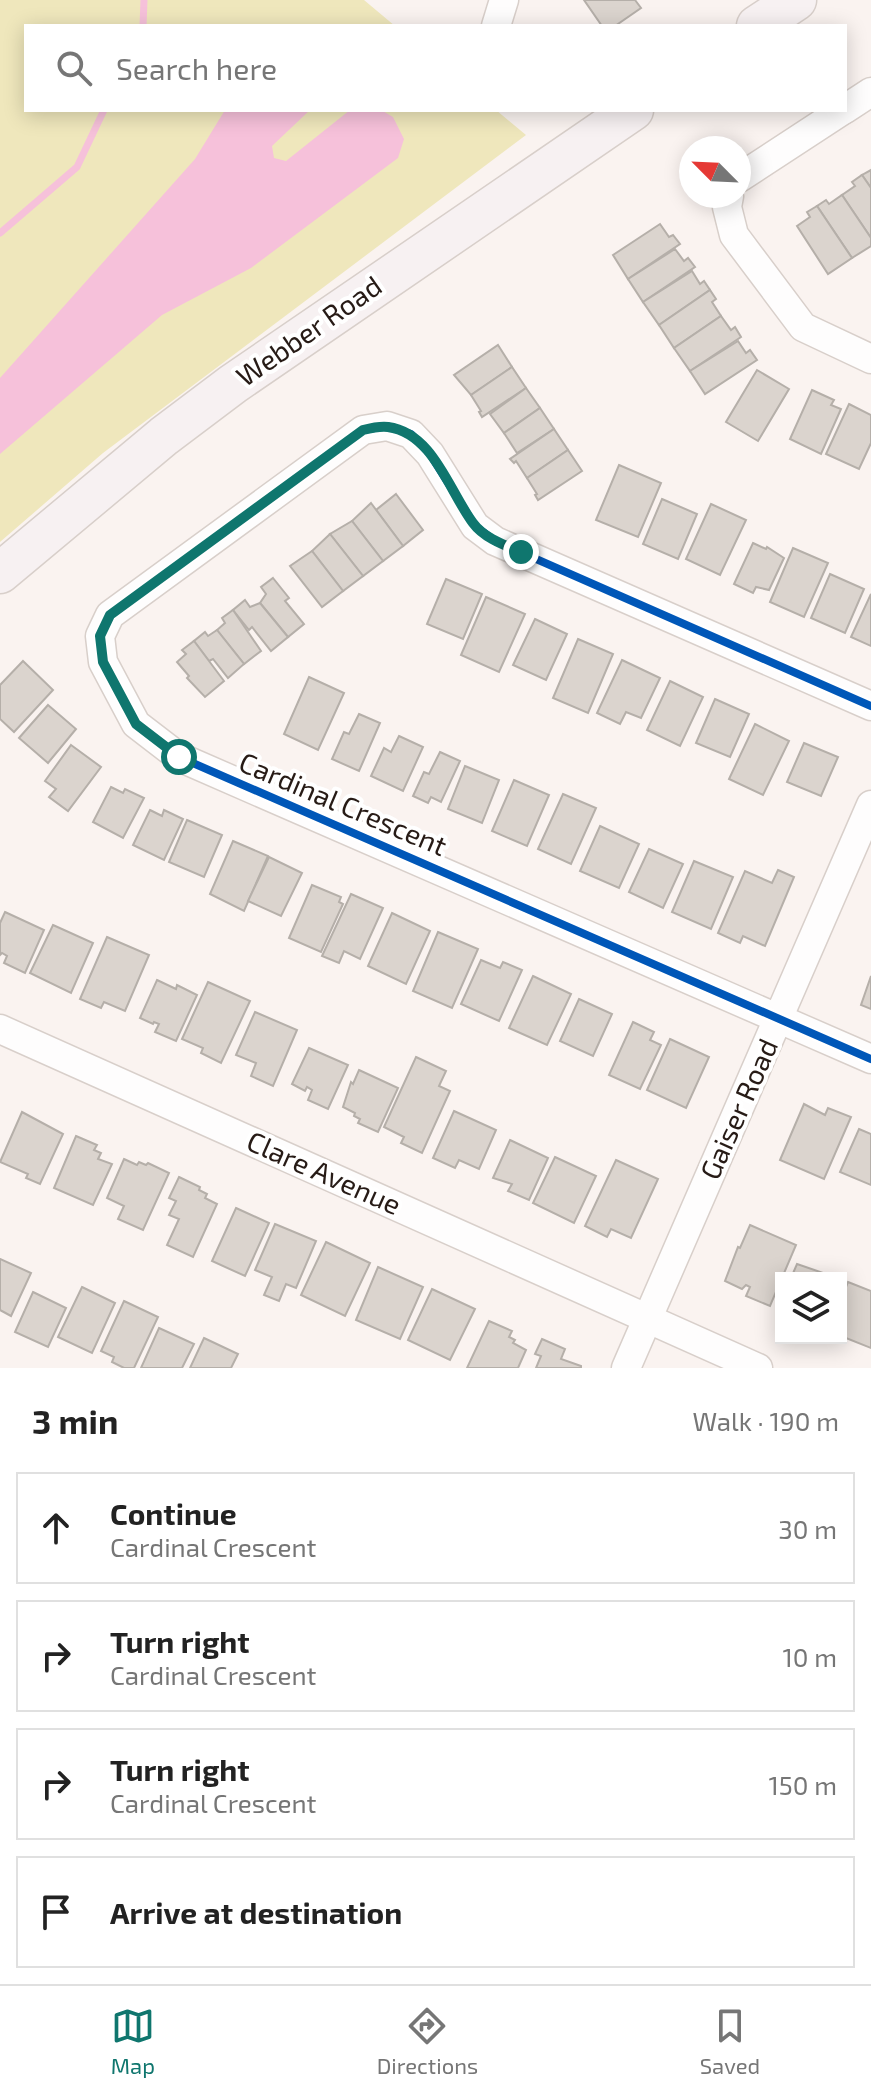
<!DOCTYPE html>
<meta charset="utf-8">
<style>
:root{--surface:#fff;--page:#f2f2f2;--text:#222;--muted:#767676;--line:#e0e0e0;--accent:#0f766e}
body{margin:0;font-family:"Exo 2",sans-serif;background:var(--page);color:var(--text)}
.controls{position:absolute;right:24px;bottom:24px;display:grid;overflow:hidden;border-radius:0px;box-shadow:0 4px 20px #0003}
.controls button{width:72px;height:72px;display:grid;place-items:center;padding:0;border:0;border-bottom:2px solid var(--line);background:var(--surface);color:var(--text);font:40px sans-serif}
.compass{position:absolute;left:679px;top:136px;width:72px;height:72px;border-radius:50%;background:var(--surface);box-shadow:0 4px 20px #0003;rotate:294deg}
.stop{position:absolute;width:24px;height:24px;margin:-18px;border:6px solid #0f766e;border-radius:50%;background:#fff}
.stop.end{background:#0f766e;border-color:#fff;box-shadow:0 2px 8px #0008}
.list{margin:0;padding:0;list-style:none}
h2{display:flex;justify-content:space-between;align-items:center;height:104px;margin:0;padding:0 32px;font-size:34px}
h2 small{font-size:26px;font-weight:400;color:var(--muted)}
.list li{display:grid;grid-template-columns:52px 1fr auto;gap:24px;align-items:center;box-sizing:border-box;height:112px;margin:0 16px 16px;padding:0 16px;border:2px solid var(--line);border-radius:0px}
.list b{display:block;font-size:30px;white-space:nowrap}
.list p{margin:0;font-size:26px;white-space:nowrap;color:var(--muted)}
.list em{font-size:26px;font-style:normal;color:var(--muted)}
.icon{flex:none;width:44px;height:44px;fill:none;stroke:currentColor;stroke-width:2;stroke-linecap:round;stroke-linejoin:round}
.map{position:relative;flex:none;width:871px;height:1368px;overflow:hidden}
.search{position:absolute;background:var(--surface);box-shadow:0 4px 20px #0003;left:24px;right:24px;top:24px;height:88px;display:flex;align-items:center;gap:20px;box-sizing:border-box;padding:0 28px;border-radius:0px;color:var(--muted);font-size:30px}
.sheet{height:616px;background:var(--surface)}
nav{display:flex;justify-content:space-around;align-items:center;box-sizing:border-box;height:112px;border-top:2px solid var(--line);background:var(--surface);font-size:22px;color:var(--muted)}
nav a{display:grid;justify-items:center;gap:4px}
nav .on{color:var(--accent)}
.map>svg:first-child{display:block}
.green{fill:#efe7bc}
.water{fill:#f6c1da}
.lines{fill:none;stroke-linecap:round;stroke-linejoin:round}
.stream{stroke:#f6c1da;stroke-width:7}
.building{fill:#dbd4ce;stroke:#b5afa9;stroke-width:2}
.street-casing{stroke:#d8cfca;stroke-width:31}
.secondary-casing{stroke:#d8cfca;stroke-width:43}
.street{stroke:#fefdfd;stroke-width:28}
.secondary{stroke:#f7f1f2;stroke-width:40}
.cycleway-casing{stroke:#fff;stroke-width:13}
.cycleway{stroke:#0057b8;stroke-width:8}
.route{stroke:#0f766e;stroke-width:10}
.labels{text-anchor:middle;stroke-width:8;stroke-linejoin:round;paint-order:stroke}
.street-label{font-size:28px;fill:#271b16;stroke:#fff}
</style>
<div class="map">
<svg width="871" height="1368" viewBox="0 0 871 1368">
<rect width="100%" height="100%" fill="#faf3f0"/>
<polygon class="green" points="0,0 364,0 395,26 26,26 26,110 496,110 526,135 103,453 0,542"/>
<polygon class="water" points="225,110 310,110 272,146 274,158 286,161 350,110 381,110 393,117 404,139 398,158 251,268 162,315 0,454 0,378 195,159"/>
<g class="lines">
<g class="stream">
<polyline points="143,26 144,0"/>
<polyline points="0,233 77,167 104,110"/>
</g>
</g>
<g class="building">
<polygon points="584,0 635,0 641,8 615,26 602,26"/>
<polygon points="871,170 871,188 862,175"/>
<polygon points="862,175 871,188 871,238 842,195 855,186 852,182"/>
<polygon points="842,195 871,238 871,246 852,258 817,206 826,200 829,204"/>
<polygon points="817,206 852,258 828,274 797,226 810,217 807,212"/>
<polygon points="660,224 669,237 673,235 680,244 628,279 613,255"/>
<polygon points="675,249 684,261 688,258 695,267 643,302 628,279"/>
<polygon points="692,271 700,284 704,281 710,290 659,325 643,302"/>
<polygon points="710,290 716,299 712,302 721,316 674,348 659,325"/>
<polygon points="721,316 731,330 735,327 741,337 690,371 674,348"/>
<polygon points="738,341 746,353 750,350 757,360 705,394 690,371"/>
<polygon points="498,345 512,367 471,395 454,375"/>
<polygon points="512,367 526,388 482,417 479,412 481,411 471,395"/>
<polygon points="757,370 789,389 758,441 726,422"/>
<polygon points="526,388 540,408 504,433 490,414"/>
<polygon points="812,390 834,400 831,405 841,409 821,454 790,439"/>
<polygon points="849,404 871,415 871,443 859,469 826,454"/>
<polygon points="540,408 554,429 517,453 504,433"/>
<polygon points="554,429 568,450 527,478 516,461 514,463 510,459"/>
<polygon points="568,450 582,471 538,500 535,495 537,494 527,478"/>
<polygon points="619,465 661,483 638,537 596,520"/>
<polygon points="396,494 423,530 403,546 376,510"/>
<polygon points="662,499 697,514 678,559 643,544"/>
<polygon points="371,503 403,546 383,561 352,521"/>
<polygon points="711,504 746,520 720,575 686,559"/>
<polygon points="352,521 383,561 363,576 330,534"/>
<polygon points="330,534 363,576 343,591 312,551"/>
<polygon points="753,543 766,549 767,547 784,558 769,590 756,587 753,593 734,584"/>
<polygon points="793,548 828,563 804,617 770,602"/>
<polygon points="312,551 343,591 322,607 290,566"/>
<polygon points="830,574 864,589 845,633 811,618"/>
<polygon points="273,578 289,598 285,601 304,624 288,637 260,603 266,594 261,587"/>
<polygon points="446,579 482,594 463,639 427,624"/>
<polygon points="871,594 871,646 851,637"/>
<polygon points="486,597 525,614 499,672 461,655"/>
<polygon points="245,600 250,607 260,603 288,637 271,651 252,627 249,630 233,610"/>
<polygon points="233,610 261,651 244,664 217,630 225,623 222,618"/>
<polygon points="535,619 567,634 546,680 513,665"/>
<polygon points="217,630 244,664 228,678 213,659 209,661 194,641 205,632 208,636"/>
<polygon points="578,639 613,654 588,713 553,698"/>
<polygon points="194,641 224,681 205,697 187,678 189,676 177,662 186,654 182,650"/>
<polygon points="622,660 660,678 641,718 626,712 620,724 597,713"/>
<polygon points="23,661 53,690 14,732 0,719 0,685"/>
<polygon points="309,677 344,693 318,750 284,734"/>
<polygon points="670,681 703,697 680,746 647,730"/>
<polygon points="715,699 749,714 730,757 696,743"/>
<polygon points="48,705 76,729 48,763 19,738"/>
<polygon points="359,714 380,723 359,771 332,759 344,732 349,734"/>
<polygon points="755,724 789,741 763,795 729,779"/>
<polygon points="399,736 423,747 403,791 371,776 384,748 391,752"/>
<polygon points="804,743 838,757 821,796 787,782"/>
<polygon points="71,745 101,767 68,811 49,797 56,789 45,781"/>
<polygon points="440,752 460,761 441,802 431,797 428,803 413,796 424,772 429,774"/>
<polygon points="465,766 499,780 482,823 448,809"/>
<polygon points="514,780 549,795 527,846 492,831"/>
<polygon points="111,787 123,793 125,789 144,798 123,838 93,822"/>
<polygon points="563,794 596,808 571,864 538,849"/>
<polygon points="150,810 162,816 164,810 183,819 164,860 133,845"/>
<polygon points="187,820 222,835 204,877 169,862"/>
<polygon points="600,826 639,844 619,888 580,871"/>
<polygon points="233,841 268,856 244,911 210,894"/>
<polygon points="649,849 683,864 663,908 629,892"/>
<polygon points="269,857 302,873 281,916 248,901"/>
<polygon points="694,861 733,877 711,929 672,912"/>
<polygon points="778,870 794,877 765,946 743,936 740,943 718,933 745,871 772,883"/>
<polygon points="312,885 341,897 339,902 343,904 321,952 289,938"/>
<polygon points="351,894 383,908 360,959 344,951 339,963 322,956"/>
<polygon points="5,912 44,930 25,973 4,963 7,956 2,953 0,955 0,923"/>
<polygon points="392,913 430,931 406,984 368,966"/>
<polygon points="53,925 93,943 71,993 30,973"/>
<polygon points="438,932 478,949 452,1008 413,991"/>
<polygon points="107,937 149,955 125,1011 104,1002 101,1008 80,999"/>
<polygon points="481,960 500,968 503,962 522,970 499,1021 461,1004"/>
<polygon points="533,976 571,994 547,1045 509,1028"/>
<polygon points="871,976 871,1009 861,1005"/>
<polygon points="157,980 176,989 177,985 197,995 176,1041 155,1032 159,1024 154,1022 153,1024 140,1018"/>
<polygon points="208,982 250,1001 221,1063 201,1053 203,1048 182,1039"/>
<polygon points="579,999 612,1014 593,1056 560,1041"/>
<polygon points="255,1012 297,1030 273,1086 251,1076 256,1063 236,1055"/>
<polygon points="633,1022 654,1032 650,1040 661,1045 640,1089 609,1075"/>
<polygon points="670,1039 709,1057 686,1108 647,1090"/>
<polygon points="309,1048 348,1065 328,1109 308,1100 312,1090 307,1087 305,1091 292,1084"/>
<polygon points="416,1057 446,1071 439,1086 450,1091 422,1153 401,1143 404,1137 384,1127"/>
<polygon points="359,1070 398,1088 378,1132 358,1123 360,1119 354,1116 355,1113 343,1107 351,1082 353,1084"/>
<polygon points="804,1104 825,1115 828,1108 851,1117 824,1179 780,1160"/>
<polygon points="454,1111 496,1130 479,1169 459,1160 455,1168 433,1158"/>
<polygon points="22,1112 63,1134 40,1184 26,1178 28,1174 0,1162"/>
<polygon points="859,1129 871,1134 871,1185 840,1172"/>
<polygon points="76,1136 97,1145 94,1150 101,1153 98,1159 112,1164 93,1205 54,1188"/>
<polygon points="510,1140 548,1158 529,1200 508,1191 512,1184 493,1178"/>
<polygon points="555,1157 596,1176 574,1223 533,1203"/>
<polygon points="124,1159 137,1165 139,1162 146,1165 148,1163 169,1173 143,1230 118,1219 124,1206 107,1198"/>
<polygon points="616,1160 658,1179 631,1238 611,1229 607,1237 585,1226"/>
<polygon points="179,1177 200,1187 199,1190 207,1194 205,1198 217,1204 193,1257 167,1245 179,1219 169,1215 176,1201 169,1198"/>
<polygon points="236,1208 269,1223 245,1276 212,1261"/>
<polygon points="275,1224 316,1241 296,1288 286,1284 279,1301 264,1295 272,1277 255,1270"/>
<polygon points="750,1225 796,1245 770,1306 746,1296 750,1287 746,1285 742,1289 725,1281 738,1247 740,1248"/>
<polygon points="326,1242 370,1263 345,1316 301,1295"/>
<polygon points="0,1259 31,1273 11,1316 0,1310"/>
<polygon points="797,1264 829,1275 828,1278 791,1278"/>
<polygon points="378,1267 423,1287 400,1339 356,1320"/>
<polygon points="848,1282 871,1291 871,1348 841,1336 841,1299"/>
<polygon points="82,1287 115,1303 92,1353 58,1337"/>
<polygon points="432,1289 475,1309 450,1360 408,1340"/>
<polygon points="33,1292 66,1308 48,1347 15,1332"/>
<polygon points="124,1301 158,1317 134,1368 124,1368 112,1362 114,1357 101,1351"/>
<polygon points="489,1321 512,1331 509,1337 515,1340 513,1343 526,1350 518,1368 467,1368"/>
<polygon points="159,1328 194,1344 182,1368 141,1368"/>
<polygon points="204,1338 238,1354 231,1368 190,1368"/>
<polygon points="542,1339 565,1349 561,1359 581,1366 581,1368 536,1368 541,1356 535,1354"/>
</g>
<g class="lines">
<defs>
<g id="street">
<polyline points="496,26 504,0"/>
<polyline points="845,109 871,92"/>
<polyline points="739,178 843,110"/>
<polyline points="729,196 727,207 734,235 803,327 871,359"/>
<polyline points="871,706 495,541 475,526 430,454 411,434 387,426 363,430 110,615 100,636 103,662 136,724 179,757 871,1059"/>
<polyline points="0,1029 758,1368"/>
<polyline points="626,1368 871,805"/>
</g>
<g id="secondary">
<polyline points="757,26 796,0"/>
<polyline points="0,573 164,436 233,384 633,110"/>
</g>
</defs>
<use href="#street" class="street-casing"/>
<use href="#secondary" class="secondary-casing"/>
<use href="#street" class="street"/>
<use href="#secondary" class="secondary"/>
<defs>
<polyline id="cycleway" points="871,706 495,541 475,526 430,454 411,434 387,426 363,430 110,615 100,636 103,662 136,724 179,757 871,1059"/>
</defs>
<use href="#cycleway" class="cycleway-casing"/>
<use href="#cycleway" class="cycleway"/>
</g>
<g class="lines">
<path class="route" d="M179 757 136 724 103 662 100 636 110 615 363 430C371 428 381 426 388 427 433 433 449 491 473 523 484 538 504 545 521 552"/>
</g>
<g class="labels">
<g class="street-label">
<text transform="translate(309 331) rotate(-35)" y="10">Webber Road</text>
<text transform="translate(343 804) rotate(23)" y="10">Cardinal Crescent</text>
<text transform="translate(739 1109) rotate(-66)" y="10">Gaiser Road</text>
<text transform="translate(324 1173) rotate(24)" y="10">Clare Avenue</text>
</g>
</g>
</svg>
<div class="controls">
<button><svg class="icon" aria-label="layers" viewBox="0 0 24 24"><path d="M12 4l9 5-9 5-9-5zM3 14l9 5 9-5"/></svg></button>
</div>
<svg class="compass" viewBox="-18 -18 36 36"><path d="M0-13l5 13h-10z" fill="#e53935"/><path d="M0 13l5-13h-10z" fill="#767676"/></svg>
<div class="stop" style="left:179px;top:757px"></div>
<div class="stop end" style="left:521px;top:552px"></div>
<div class="search"><svg class="icon" aria-label="search" viewBox="0 0 24 24"><circle cx="10" cy="10" r="6"/><path d="M15 15l6 6"/></svg>Search here</div>
</div>
<section class="sheet">
<h2>3 min<small>Walk · 190 m</small></h2>
<ul class="list">
<li><svg class="icon" aria-label="ahead" viewBox="0 0 24 24"><path d="M12 20V5M6 11l6-6 6 6"/></svg><div><b>Continue</b><p>Cardinal Crescent</p></div><em>30 m</em></li>
<li><svg class="icon" aria-label="right" viewBox="0 0 24 24"><path d="M7 20v-9h11M14 6l5 5-5 5"/></svg><div><b>Turn right</b><p>Cardinal Crescent</p></div><em>10 m</em></li>
<li><svg class="icon" aria-label="right" viewBox="0 0 24 24"><path d="M7 20v-9h11M14 6l5 5-5 5"/></svg><div><b>Turn right</b><p>Cardinal Crescent</p></div><em>150 m</em></li>
<li><svg class="icon" aria-label="arrive" viewBox="0 0 24 24"><path d="M6 21V4h12l-3 4 3 4H6"/></svg><div><b>Arrive at destination</b></div></li>
</ul>
</section>
<nav>
<a class="on"><svg class="icon" aria-label="map" viewBox="0 0 24 24"><path d="M3 6l6-2 6 2 6-2v14l-6 2-6-2-6 2zM9 4v14M15 6v14"/></svg>Map</a>
<a><svg class="icon" aria-label="directions" viewBox="0 0 24 24"><path d="M12 3l9 9-9 9-9-9zM9 14v-3h6M13 9l2 2-2 2"/></svg>Directions</a>
<a><svg class="icon" aria-label="saved" viewBox="0 0 24 24"><path d="M7 4h10v16l-5-4-5 4z"/></svg>Saved</a>
</nav>
